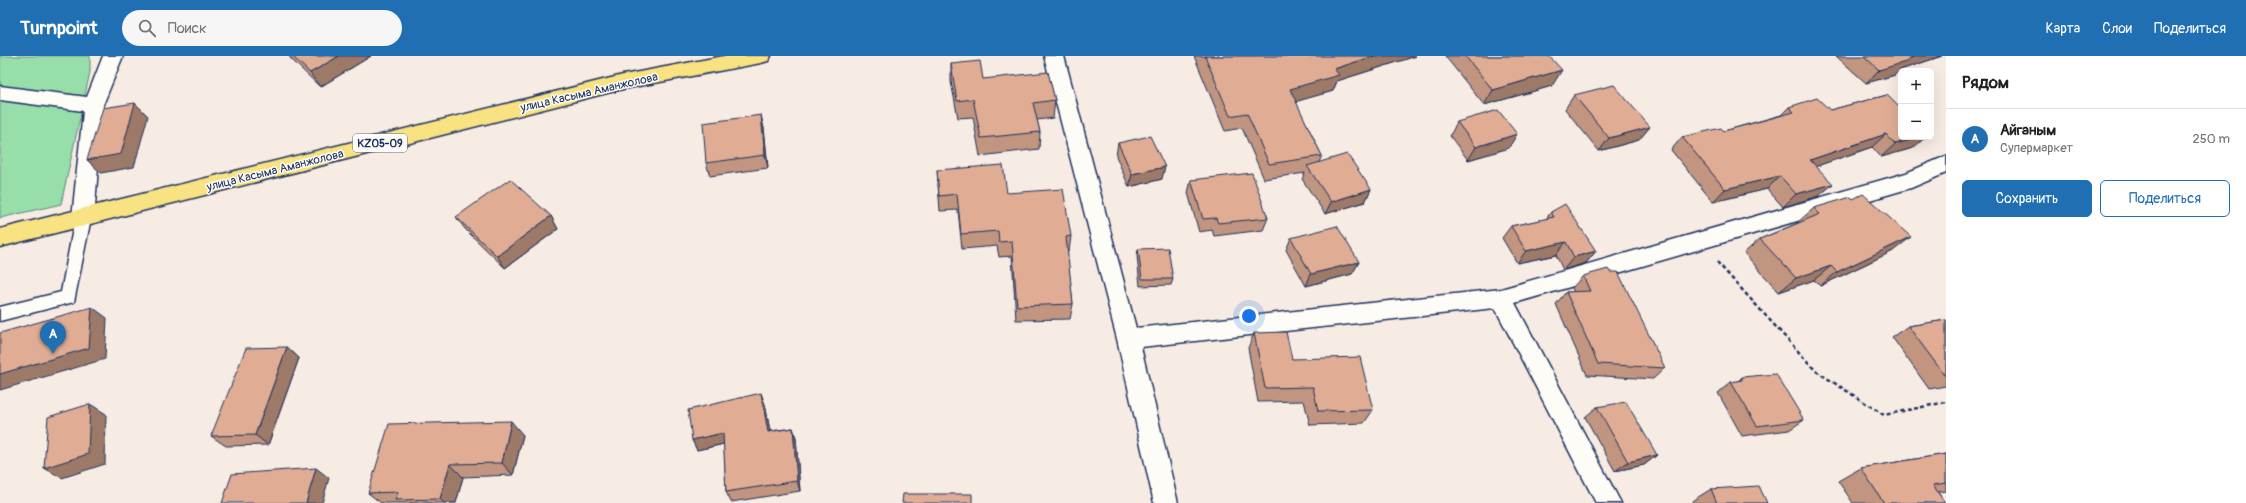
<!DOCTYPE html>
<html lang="ru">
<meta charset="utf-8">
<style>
:root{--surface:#fff;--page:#f6f6f6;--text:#202124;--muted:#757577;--line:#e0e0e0;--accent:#1f6fb2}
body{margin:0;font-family:Pangolin,sans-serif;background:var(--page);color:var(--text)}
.controls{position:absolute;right:12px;top:12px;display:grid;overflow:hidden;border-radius:6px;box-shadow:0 4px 16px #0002}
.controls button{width:36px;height:36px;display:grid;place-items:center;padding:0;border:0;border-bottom:1px solid var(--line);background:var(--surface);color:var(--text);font:20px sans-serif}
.you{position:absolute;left:1249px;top:260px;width:14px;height:14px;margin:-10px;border:3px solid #fff;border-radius:50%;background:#1a73e8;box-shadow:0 0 0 6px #1a73e833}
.badge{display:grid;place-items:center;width:26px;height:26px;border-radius:50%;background:var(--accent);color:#fff;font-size:13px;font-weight:700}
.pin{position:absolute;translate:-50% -33px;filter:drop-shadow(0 1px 2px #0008)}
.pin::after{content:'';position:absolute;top:21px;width:14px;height:12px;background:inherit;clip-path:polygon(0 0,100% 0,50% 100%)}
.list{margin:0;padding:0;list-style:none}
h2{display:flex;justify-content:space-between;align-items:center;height:52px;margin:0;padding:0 16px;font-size:17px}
h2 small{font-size:13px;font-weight:400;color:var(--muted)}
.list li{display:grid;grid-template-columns:26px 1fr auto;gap:12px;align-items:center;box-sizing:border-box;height:60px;padding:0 16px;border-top:1px solid var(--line)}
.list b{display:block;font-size:15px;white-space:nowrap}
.list p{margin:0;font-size:13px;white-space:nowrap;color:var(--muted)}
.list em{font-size:13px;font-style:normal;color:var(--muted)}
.actions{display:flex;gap:8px;padding:12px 16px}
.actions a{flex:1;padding:9px 0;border:1px solid var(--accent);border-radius:6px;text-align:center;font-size:14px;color:var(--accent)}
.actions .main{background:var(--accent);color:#fff}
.icon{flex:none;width:22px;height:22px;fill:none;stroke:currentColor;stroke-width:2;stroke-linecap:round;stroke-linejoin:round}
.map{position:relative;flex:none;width:1946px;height:447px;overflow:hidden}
header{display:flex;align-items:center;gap:24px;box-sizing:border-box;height:56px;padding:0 20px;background:var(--accent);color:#fff}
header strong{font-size:19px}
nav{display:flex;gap:22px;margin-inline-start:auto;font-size:14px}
.search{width:280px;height:36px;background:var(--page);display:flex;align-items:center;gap:10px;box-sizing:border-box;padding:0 14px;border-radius:22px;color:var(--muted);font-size:15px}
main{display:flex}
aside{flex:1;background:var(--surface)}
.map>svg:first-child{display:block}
.green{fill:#97deab;stroke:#598684}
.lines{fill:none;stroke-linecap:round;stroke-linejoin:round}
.service-casing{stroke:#1b2f5e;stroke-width:3}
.minor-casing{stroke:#1b2f5e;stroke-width:3}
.primary-casing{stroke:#1b2f5e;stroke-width:3}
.path{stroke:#1b2f5e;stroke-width:2.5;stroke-dasharray:4 3;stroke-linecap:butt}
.service{fill:#fdfcf7;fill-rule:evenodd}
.minor{fill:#fdfcf7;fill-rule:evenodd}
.primary{fill:#f8e281;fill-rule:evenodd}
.wall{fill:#c1957f;stroke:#1b2f5e}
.shaded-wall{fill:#9d7968;stroke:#1b2f5e}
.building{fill:#e0ad94;stroke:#1b2f5e}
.labels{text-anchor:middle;stroke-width:3;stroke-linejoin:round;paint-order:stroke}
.shield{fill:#fdfcf7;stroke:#5f6c8c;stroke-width:1}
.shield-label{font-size:11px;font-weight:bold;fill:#1b2f5e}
.street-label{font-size:12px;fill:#1b2f5e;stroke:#fdfcf7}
</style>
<header>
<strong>Turnpoint</strong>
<div class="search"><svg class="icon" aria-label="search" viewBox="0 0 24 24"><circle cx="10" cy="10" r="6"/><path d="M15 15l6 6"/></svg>Поиск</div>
<nav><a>Карта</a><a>Слои</a><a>Поделиться</a></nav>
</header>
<main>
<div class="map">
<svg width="1946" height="447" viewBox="0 0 1946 447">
<rect width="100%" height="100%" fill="#f7ece3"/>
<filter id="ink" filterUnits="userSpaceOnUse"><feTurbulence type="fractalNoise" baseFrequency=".025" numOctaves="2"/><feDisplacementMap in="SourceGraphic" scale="8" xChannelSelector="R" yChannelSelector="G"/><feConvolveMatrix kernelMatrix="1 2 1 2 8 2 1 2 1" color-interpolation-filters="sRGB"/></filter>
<g filter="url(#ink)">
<polygon class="green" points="0,0 90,0 90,16 61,148 0,162"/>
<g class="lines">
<defs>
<polygon id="service" points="83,156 88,158 91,162 74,246 0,265 0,251 61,236 75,162 78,158"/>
<g id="minor">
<polygon points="103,0 123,0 103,49 94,162 90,168 83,171 76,168 72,162 83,55 0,44 0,30 87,41"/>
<polygon points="1044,0 1064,0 1136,272 1501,233 1906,117 1946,100 1946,117 1911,132 1515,247 1621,447 1596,447 1495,252 1141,291 1178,447 1154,447 1117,283"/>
</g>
<polygon id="primary" points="724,0 771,0 768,5 761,7 623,33 0,191 0,173 623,19"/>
</defs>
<use href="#service" class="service-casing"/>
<use href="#minor" class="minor-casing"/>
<use href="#primary" class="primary-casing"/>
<polyline class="path" points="1717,206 1816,315 1884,359 1946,346"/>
<use href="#service" class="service"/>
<use href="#minor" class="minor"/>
<use href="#primary" class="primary"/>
</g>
<g class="wall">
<polygon points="289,0 371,0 320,31 291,3"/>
<polygon points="1194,0 1416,0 1337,25 1333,35 1295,45 1322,100 1319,106 1371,133 1365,146 1325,158 1302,123 1305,117 1264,123 1242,72 1225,75"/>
<polygon points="1445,0 1549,0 1552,30 1484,49"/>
<polygon points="1836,0 1942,0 1900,14 1895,19 1866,27"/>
<polygon points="951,8 983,23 1055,44 1053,62 1037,64 1040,76 1039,93 980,100 973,61 958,62 951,26"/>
<polygon points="1574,39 1639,84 1599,95 1565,53"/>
<polygon points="1887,39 1913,92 1881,101 1872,91 1816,110 1819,140 1783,151 1767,133 1713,146 1671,94 1682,81 1724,75 1781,59 1789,51 1830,54"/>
<polygon points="1457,66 1509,92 1468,104 1450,80"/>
<polygon points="764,72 768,112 710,120 706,107"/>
<polygon points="1118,87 1162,123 1129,131 1116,100"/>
<polygon points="937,114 1007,137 1071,180 1069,195 1067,196 1073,248 1070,263 1016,264 1012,200 999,201 997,190 962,193 958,154 940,155"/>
<polygon points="1191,124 1268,162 1263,174 1214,180 1212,174 1199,176 1188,137"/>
<polygon points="1814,152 1893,195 1820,230 1814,224 1779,236 1744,197 1760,183 1798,167 1798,166"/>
<polygon points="1551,156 1596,195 1586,207 1563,214 1556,199 1517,207 1502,182 1511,170 1546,163"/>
<polygon points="551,160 558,173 505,212 465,173 456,161"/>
<polygon points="1291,182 1359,206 1352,218 1306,230 1286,194"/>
<polygon points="1138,193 1173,223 1171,229 1140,230 1137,200"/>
<polygon points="1583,220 1665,312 1653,323 1587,319 1556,248 1566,236 1574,236 1572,232"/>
<polygon points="1946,264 1946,330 1929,333 1892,281 1908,270"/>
<polygon points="1254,277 1292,303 1373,354 1364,367 1310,369 1304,345 1258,346 1248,292"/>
<polygon points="287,291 299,302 268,389 226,390 211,380"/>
<polygon points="1742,321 1804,364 1789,374 1742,380 1718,337 1731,326 1738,325"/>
<polygon points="765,348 770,375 793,372 796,382 800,435 731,446 726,436 724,388 697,394 692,384"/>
<polygon points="1597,351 1657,399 1644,409 1615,415 1585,361"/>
<polygon points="523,379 513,419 463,421 456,447 381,447 368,437"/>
<polygon points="1946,398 1946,435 1938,436 1945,447 1853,447 1838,425 1861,412"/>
<polygon points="1711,433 1767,447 1693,447 1692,445"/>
</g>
<g class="shaded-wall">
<polygon points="339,0 371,0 320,31 310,17"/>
<polygon points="1374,0 1416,0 1337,25 1333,35 1284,49 1290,33 1334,13"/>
<polygon points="1916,0 1942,0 1900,14 1895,19 1866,27 1879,14"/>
<polygon points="1562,14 1552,30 1484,49 1493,34"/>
<polygon points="135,47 148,60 134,111 101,117 87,104"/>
<polygon points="761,59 764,72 768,112 765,99"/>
<polygon points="1650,71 1639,84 1599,95 1609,82"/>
<polygon points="1517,78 1509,92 1468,104 1476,91"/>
<polygon points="1886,78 1872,91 1797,117 1810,104"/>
<polygon points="1921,81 1926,81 1913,92 1881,101 1895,88"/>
<polygon points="1165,111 1162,123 1129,131 1132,118"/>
<polygon points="1780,120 1767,133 1713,146 1725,133"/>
<polygon points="1833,128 1819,140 1783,151 1796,138"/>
<polygon points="1371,133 1365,146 1325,158 1331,146"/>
<polygon points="551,160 558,173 505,212 497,200"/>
<polygon points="1911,181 1893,195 1820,230 1837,216"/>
<polygon points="1566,186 1556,199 1517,207 1526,195"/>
<polygon points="1596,195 1586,207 1563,214 1574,201"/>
<polygon points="1359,206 1352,218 1306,230 1311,218"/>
<polygon points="1831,210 1814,224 1779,236 1796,222"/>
<polygon points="92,251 107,262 105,303 0,334 0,318"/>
<polygon points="287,291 299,302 268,389 255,379"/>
<polygon points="761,337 765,348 772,386 768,376"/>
<polygon points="90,348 106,358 105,408 62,422 44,412"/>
<polygon points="511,365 523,379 513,419 502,407"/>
<polygon points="793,372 796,382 800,435 797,425"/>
<polygon points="723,377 728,387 697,394 692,384"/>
<polygon points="1657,399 1644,409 1615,415 1628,406"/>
<polygon points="450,408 463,421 456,447 444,447 440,443"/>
<polygon points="316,412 329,422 322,447 306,447"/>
</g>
<g class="building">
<polygon points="292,0 339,0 310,17"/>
<polygon points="1205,0 1374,0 1334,13 1339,19 1290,33 1322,100 1269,108 1247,57 1230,60"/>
<polygon points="1465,0 1549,0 1562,14 1493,34"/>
<polygon points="1864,0 1916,0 1907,3 1909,5 1879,14"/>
<polygon points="980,5 983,23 1048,16 1055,44 1033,47 1040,76 981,82 973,43 957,45 951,8"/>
<polygon points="1614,29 1650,71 1609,82 1574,39"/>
<polygon points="1887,39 1901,53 1901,81 1921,81 1895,88 1886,78 1810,104 1833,128 1796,138 1780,120 1725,133 1682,81 1721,72 1724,75 1794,56 1789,51 1817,42 1830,54"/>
<polygon points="135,47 121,98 87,104 103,52"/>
<polygon points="1498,54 1517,78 1476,91 1457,66"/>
<polygon points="761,59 765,99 706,107 703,67"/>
<polygon points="1150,80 1165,111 1132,118 1118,87"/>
<polygon points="1347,98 1371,133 1331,146 1307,110"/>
<polygon points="1003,109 1007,137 1063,133 1071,180 1066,181 1073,248 1017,250 1012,185 999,186 998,175 961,178 957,138 939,140 937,114"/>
<polygon points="1252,117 1268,162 1218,167 1216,162 1203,163 1191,124"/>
<polygon points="510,123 551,160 497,200 456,161"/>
<polygon points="1863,138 1911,181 1837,216 1831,210 1796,222 1760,183 1820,158 1814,152 1851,141 1853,143"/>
<polygon points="1565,148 1596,195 1574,201 1566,186 1526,195 1511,170 1554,161 1551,156"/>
<polygon points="1337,170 1359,206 1311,218 1291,182"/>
<polygon points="1168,192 1173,223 1142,223 1138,193"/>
<polygon points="1608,213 1610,216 1618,216 1665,312 1598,308 1566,236 1590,235 1583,220"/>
<polygon points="92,251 89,292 0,318 0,277"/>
<polygon points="1946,264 1946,321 1908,270"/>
<polygon points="1286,276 1292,303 1360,301 1373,354 1318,355 1313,331 1265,332 1254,277"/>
<polygon points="287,291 255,379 211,380 246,292"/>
<polygon points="1776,318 1804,364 1757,370 1731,326 1742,324 1742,321"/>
<polygon points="761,337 768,376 793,372 797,425 726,436 723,377 692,384 688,354"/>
<polygon points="1626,346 1657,399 1628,406 1597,351"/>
<polygon points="90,348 88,398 44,412 48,361"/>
<polygon points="511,365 502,407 450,408 440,443 395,444 398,436 368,437 389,368"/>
<polygon points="1946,398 1946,427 1933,429 1945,447 1884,447 1861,412"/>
<polygon points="316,412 306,447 222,447 232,418"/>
<polygon points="1759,430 1767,447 1717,447 1711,433"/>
<polygon points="903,438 972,438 972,447 902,447"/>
</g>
</g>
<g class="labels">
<rect class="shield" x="353" y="78" width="54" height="18" rx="3"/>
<g class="shield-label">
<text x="380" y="91">KZ05-09</text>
</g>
<g class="street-label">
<text transform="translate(589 36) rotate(-13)" y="4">улица Касыма Аманжолова</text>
<text transform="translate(275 114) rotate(-14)" y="4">улица Касыма Аманжолова</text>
</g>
</g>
</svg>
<div class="controls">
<button>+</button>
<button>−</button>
</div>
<div class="you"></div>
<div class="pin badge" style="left:53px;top:298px">A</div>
</div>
<aside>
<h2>Рядом<small></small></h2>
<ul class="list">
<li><span class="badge">A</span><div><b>Айганым</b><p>Супермаркет</p></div><em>250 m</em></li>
</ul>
<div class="actions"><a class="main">Сохранить</a><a>Поделиться</a></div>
</aside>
</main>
